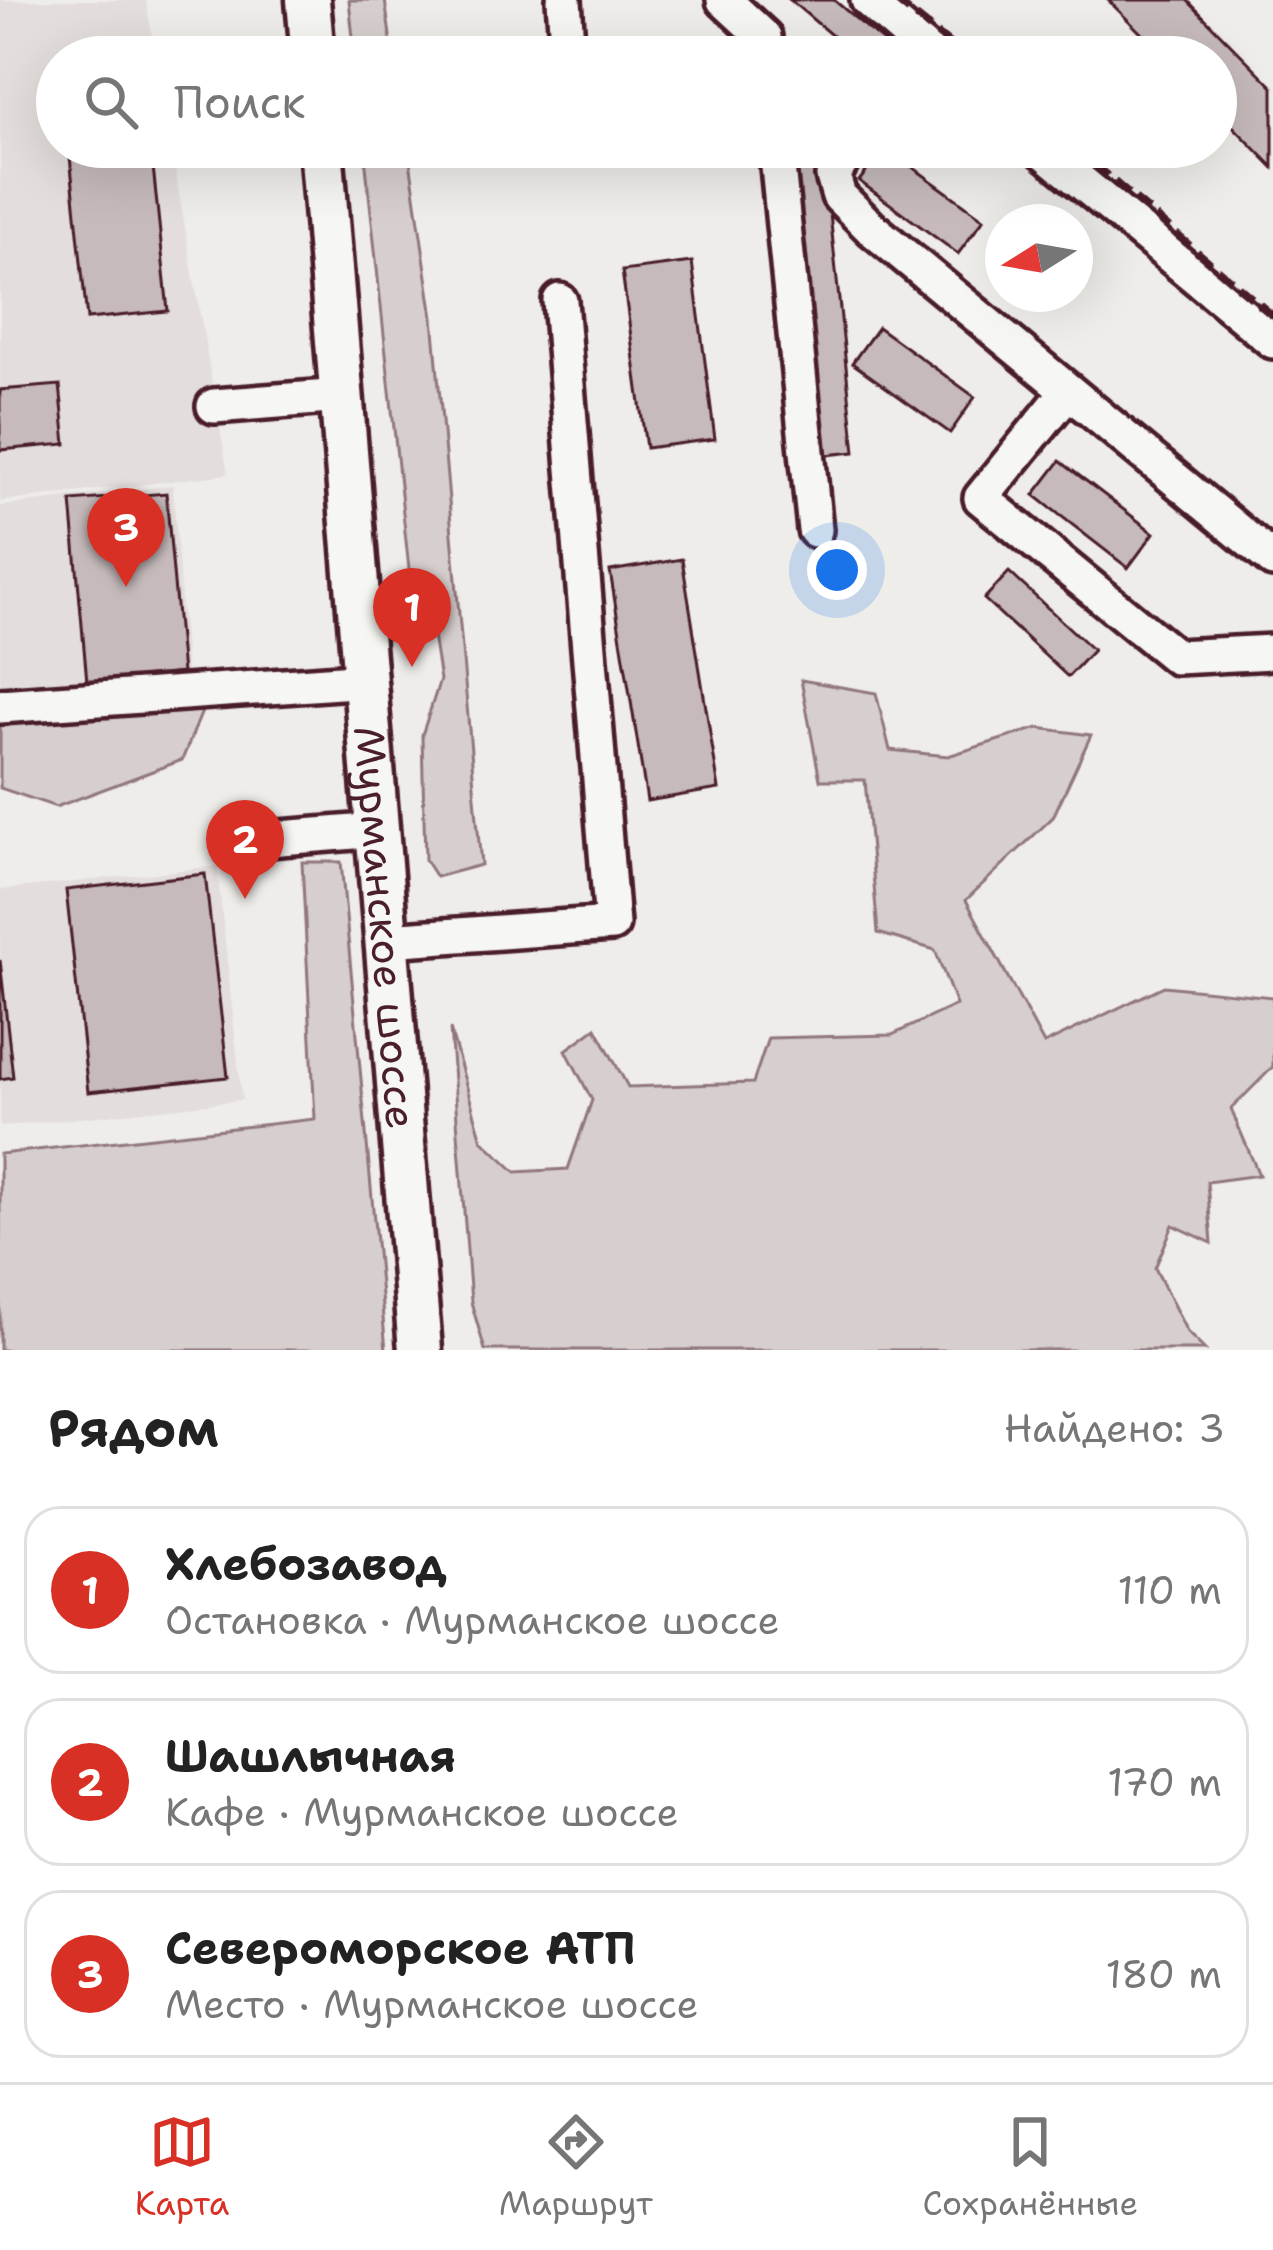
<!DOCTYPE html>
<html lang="ru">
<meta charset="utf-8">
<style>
:root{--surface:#fff;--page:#f6f6f6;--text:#222;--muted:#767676;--line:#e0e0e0;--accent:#d93025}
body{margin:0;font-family:"Shantell Sans",sans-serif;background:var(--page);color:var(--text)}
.compass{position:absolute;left:985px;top:204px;width:108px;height:108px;border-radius:50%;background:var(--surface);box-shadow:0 12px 48px #0002;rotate:259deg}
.you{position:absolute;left:837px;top:570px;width:42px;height:42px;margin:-30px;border:9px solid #fff;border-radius:50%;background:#1a73e8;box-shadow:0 0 0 18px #1a73e833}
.badge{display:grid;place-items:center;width:78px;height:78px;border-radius:50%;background:var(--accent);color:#fff;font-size:39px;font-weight:700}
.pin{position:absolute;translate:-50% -99px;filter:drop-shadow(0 3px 6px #0008)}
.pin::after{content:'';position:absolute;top:63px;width:42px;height:36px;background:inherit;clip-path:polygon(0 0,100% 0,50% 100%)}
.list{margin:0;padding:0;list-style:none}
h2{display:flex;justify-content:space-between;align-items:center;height:156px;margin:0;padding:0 48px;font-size:51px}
h2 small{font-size:39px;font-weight:400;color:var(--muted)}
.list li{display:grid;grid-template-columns:78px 1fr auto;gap:36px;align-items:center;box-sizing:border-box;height:168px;margin:0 24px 24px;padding:0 24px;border:3px solid var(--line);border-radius:36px}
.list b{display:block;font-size:45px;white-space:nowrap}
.list p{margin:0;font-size:39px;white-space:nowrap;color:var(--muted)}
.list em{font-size:39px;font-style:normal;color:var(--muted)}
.icon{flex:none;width:66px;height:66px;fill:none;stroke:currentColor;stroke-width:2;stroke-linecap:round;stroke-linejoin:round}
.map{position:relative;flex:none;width:1273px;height:1350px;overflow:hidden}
.search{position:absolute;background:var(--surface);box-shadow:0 12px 48px #0002;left:36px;right:36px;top:36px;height:132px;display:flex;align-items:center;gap:30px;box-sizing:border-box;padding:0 42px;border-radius:66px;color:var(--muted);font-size:45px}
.sheet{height:732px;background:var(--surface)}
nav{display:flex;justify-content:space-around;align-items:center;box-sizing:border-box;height:168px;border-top:3px solid var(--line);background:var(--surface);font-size:33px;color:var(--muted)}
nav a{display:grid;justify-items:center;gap:6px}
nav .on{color:var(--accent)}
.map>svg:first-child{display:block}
.built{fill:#e3dedc}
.green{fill:#d7cfce;stroke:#90777c;stroke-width:3}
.building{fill:#c6babb;stroke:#4a1f2b;stroke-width:3}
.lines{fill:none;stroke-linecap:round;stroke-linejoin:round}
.minor-casing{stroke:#4a1f2b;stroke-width:42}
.major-casing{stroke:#4a1f2b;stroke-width:51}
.minor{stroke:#f6f6f2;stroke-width:33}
.major{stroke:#f6f6f2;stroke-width:42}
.rail{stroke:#4a1f2b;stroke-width:8;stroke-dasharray:18 9;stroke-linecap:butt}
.labels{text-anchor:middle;stroke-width:9;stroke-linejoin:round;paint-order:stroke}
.street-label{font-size:42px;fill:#4a1f2b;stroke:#f6f6f2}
</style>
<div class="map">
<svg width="1273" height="1350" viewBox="0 0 1273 1350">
<rect width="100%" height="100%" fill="#efedea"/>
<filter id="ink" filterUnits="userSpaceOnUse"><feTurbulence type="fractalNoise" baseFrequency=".00833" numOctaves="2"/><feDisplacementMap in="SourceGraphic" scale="24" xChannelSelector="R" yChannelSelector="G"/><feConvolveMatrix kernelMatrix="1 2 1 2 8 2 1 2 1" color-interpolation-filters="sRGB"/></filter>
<g filter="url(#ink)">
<g class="built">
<polygon points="0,0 146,0 156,57 57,57 57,147 171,147 228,474 0,502"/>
<polygon points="173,485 187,682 0,697 0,506"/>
<polygon points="217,866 242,1100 0,1127 0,890"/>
</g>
<g class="green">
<polygon points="349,0 385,0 393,57 355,57"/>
<polygon points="364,147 408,147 433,318 481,865 436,877 425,860 422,735 440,680 431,623 411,588"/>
<polygon points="801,680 876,693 890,750 948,756 1038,728 1091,735 1053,817 966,900 1044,1044 1164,986 1273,997 1273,1067 1231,1109 1259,1175 1207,1182 1212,1243 1173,1225 1155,1268 1187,1332 1205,1350 485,1350 471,1302 450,1029 482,1140 516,1172 568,1169 592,1100 566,1050 596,1028 628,1087 753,1083 768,1038 892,1035 956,1005 935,950 878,933 865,780 820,780"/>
<polygon points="203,709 182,760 56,807 0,788 0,721"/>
<polygon points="302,862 341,862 386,1350 0,1350 0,1154 315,1119"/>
</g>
<g class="building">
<polygon points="790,0 834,0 901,57 857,57"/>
<polygon points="1108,0 1187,0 1273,87 1273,167 1216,109 1216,57 1165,57"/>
<polygon points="69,147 151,147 168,311 87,319"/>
<polygon points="794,147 823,147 855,452 826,455"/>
<polygon points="885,147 984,219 958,254 859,181"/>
<polygon points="692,262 715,439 646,448 622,271"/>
<polygon points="878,327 975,397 950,433 852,363"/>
<polygon points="60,385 66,444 0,450 0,390"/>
<polygon points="1060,461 1154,533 1128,568 1034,495"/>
<polygon points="166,493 182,673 87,682 71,501"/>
<polygon points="682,559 719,789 647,801 610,571"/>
<polygon points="1009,572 1093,650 1068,677 984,599"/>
<polygon points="205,874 228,1077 88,1092 66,890"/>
<polygon points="0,960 13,1077 0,1079"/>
</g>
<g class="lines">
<defs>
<g id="minor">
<polyline points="564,0 568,57"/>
<polyline points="724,0 764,37 766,57"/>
<polyline points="868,0 934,57"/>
<polyline points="776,147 815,530"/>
<polyline points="850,147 833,176 839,196 871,228 1273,560"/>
<polyline points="1039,147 1273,341"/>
<polyline points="1068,391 981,498 1176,657 1273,652"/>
<polyline points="214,406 342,396"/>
<polyline points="0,706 368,680"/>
<polyline points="268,839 379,830"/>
<polyline points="388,940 612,924 560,301"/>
</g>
<g id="major">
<polyline points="308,0 313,57"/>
<path id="s1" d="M321 147 420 1350"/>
</g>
</defs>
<use href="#minor" class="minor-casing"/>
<use href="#major" class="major-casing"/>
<use href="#minor" class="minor"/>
<use href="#major" class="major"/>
<g class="rail">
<polyline points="895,0 966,57"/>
<polyline points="1073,147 1273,316"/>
</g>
</g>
</g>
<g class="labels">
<g class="street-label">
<text dy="15" stroke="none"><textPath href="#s1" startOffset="783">Мурманское шоссе</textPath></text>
</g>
</g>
</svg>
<svg class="compass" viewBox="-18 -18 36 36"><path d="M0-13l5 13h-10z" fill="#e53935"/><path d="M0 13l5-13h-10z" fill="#767676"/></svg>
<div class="you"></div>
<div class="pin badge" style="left:412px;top:667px">1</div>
<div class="pin badge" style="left:245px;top:899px">2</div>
<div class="pin badge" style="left:126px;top:587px">3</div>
<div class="search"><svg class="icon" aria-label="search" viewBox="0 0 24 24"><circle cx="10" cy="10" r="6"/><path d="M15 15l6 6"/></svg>Поиск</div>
</div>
<section class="sheet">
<h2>Рядом<small>Найдено: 3</small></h2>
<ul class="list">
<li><span class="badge">1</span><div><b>Хлебозавод</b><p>Остановка · Мурманское шоссе</p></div><em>110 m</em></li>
<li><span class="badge">2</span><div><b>Шашлычная</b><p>Кафе · Мурманское шоссе</p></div><em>170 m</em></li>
<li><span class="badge">3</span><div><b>Североморское АТП</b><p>Место · Мурманское шоссе</p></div><em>180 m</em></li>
</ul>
</section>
<nav>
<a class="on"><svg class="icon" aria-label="map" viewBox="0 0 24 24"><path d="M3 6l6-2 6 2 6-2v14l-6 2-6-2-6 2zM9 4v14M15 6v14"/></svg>Карта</a>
<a><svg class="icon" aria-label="directions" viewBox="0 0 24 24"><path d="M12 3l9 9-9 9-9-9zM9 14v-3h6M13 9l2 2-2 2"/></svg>Маршрут</a>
<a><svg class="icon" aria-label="saved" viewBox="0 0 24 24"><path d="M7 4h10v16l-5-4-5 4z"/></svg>Сохранённые</a>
</nav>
